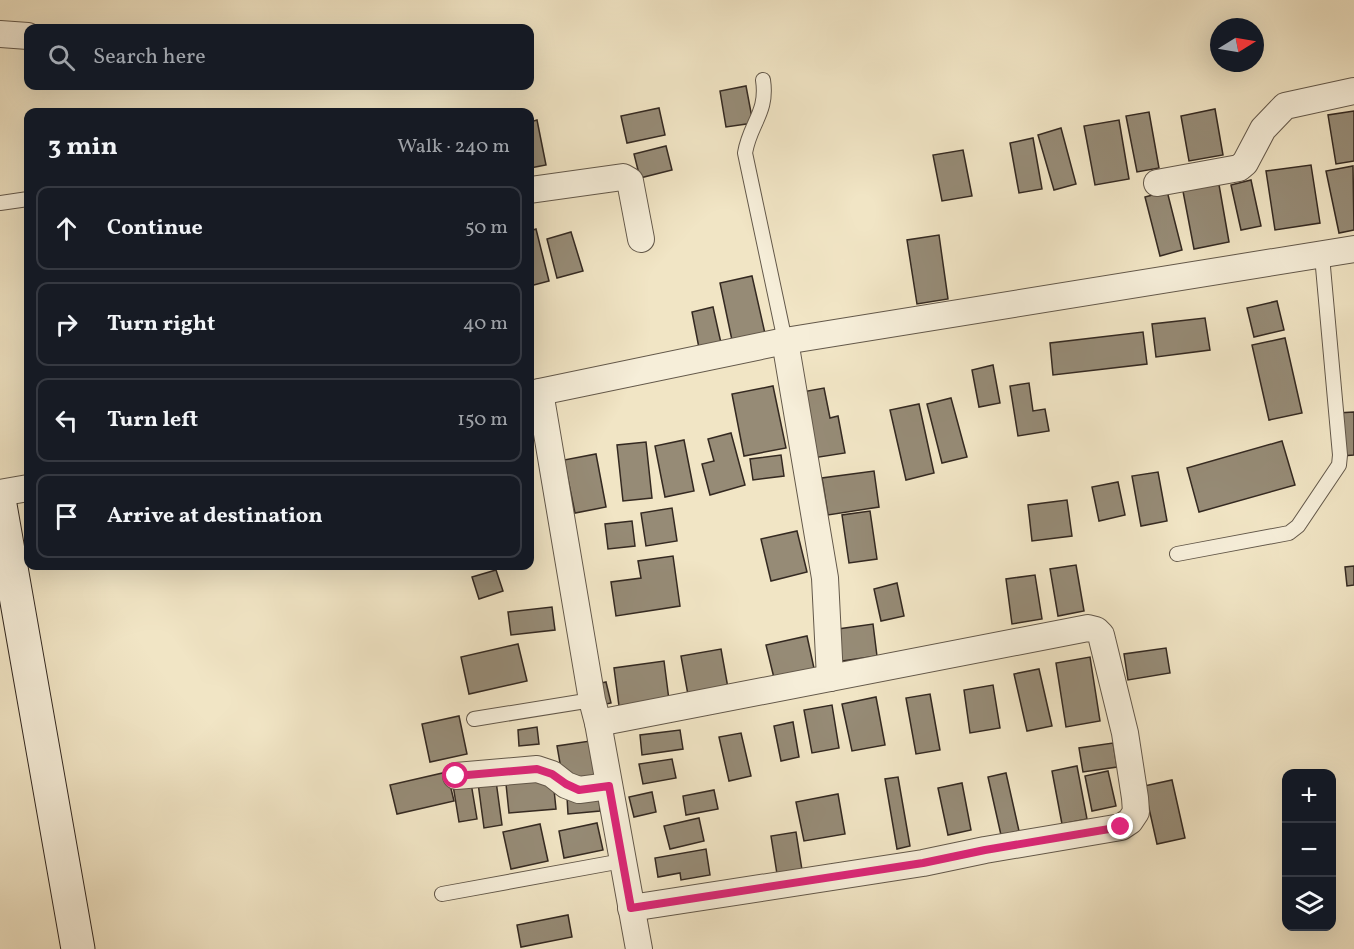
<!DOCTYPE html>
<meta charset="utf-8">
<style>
:root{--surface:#171b24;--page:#20242c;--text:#f1f3f6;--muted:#9ea1a6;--line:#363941}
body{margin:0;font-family:Vollkorn,serif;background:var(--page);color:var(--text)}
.controls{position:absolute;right:18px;bottom:18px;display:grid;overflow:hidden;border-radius:12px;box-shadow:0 6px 24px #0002}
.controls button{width:54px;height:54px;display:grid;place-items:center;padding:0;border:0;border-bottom:2px solid var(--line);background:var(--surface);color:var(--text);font:30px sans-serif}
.compass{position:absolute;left:1210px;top:18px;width:54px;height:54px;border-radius:50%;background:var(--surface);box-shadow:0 6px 24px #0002;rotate:79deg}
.stop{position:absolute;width:18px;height:18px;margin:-14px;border:4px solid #db2777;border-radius:50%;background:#fff}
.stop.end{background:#db2777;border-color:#fff;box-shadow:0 2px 6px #0008}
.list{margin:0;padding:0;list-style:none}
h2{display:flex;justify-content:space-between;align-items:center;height:78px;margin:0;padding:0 24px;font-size:26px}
h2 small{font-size:20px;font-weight:400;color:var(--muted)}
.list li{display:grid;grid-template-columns:39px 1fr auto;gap:18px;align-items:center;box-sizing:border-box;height:84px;margin:0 12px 12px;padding:0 12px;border:2px solid var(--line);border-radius:12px}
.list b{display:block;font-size:22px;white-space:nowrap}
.list em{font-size:20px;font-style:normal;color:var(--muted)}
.icon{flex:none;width:33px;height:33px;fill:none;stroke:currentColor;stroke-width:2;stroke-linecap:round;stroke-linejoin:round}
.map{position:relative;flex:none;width:1354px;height:949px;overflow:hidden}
.search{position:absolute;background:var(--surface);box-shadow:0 6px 24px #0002;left:24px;top:24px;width:510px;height:66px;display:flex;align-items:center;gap:15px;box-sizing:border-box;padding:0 21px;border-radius:12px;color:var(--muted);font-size:22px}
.panel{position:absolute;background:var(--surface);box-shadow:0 6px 24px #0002;left:24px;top:108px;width:510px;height:462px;border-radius:12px}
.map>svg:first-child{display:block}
.building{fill:#968b76;stroke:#342921;stroke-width:1.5}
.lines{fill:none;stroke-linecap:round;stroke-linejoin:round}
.lane-casing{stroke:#63584a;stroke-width:16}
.street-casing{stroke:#63584a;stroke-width:28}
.secondary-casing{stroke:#342921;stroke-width:35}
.lane{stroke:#f6eed9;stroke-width:14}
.street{stroke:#f6eed9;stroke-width:26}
.secondary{stroke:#f6eed9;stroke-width:33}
.route{stroke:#db2777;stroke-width:8}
</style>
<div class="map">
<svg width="1354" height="949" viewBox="0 0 1354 949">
<rect width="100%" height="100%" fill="#f1e5c5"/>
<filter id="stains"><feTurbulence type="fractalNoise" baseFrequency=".00333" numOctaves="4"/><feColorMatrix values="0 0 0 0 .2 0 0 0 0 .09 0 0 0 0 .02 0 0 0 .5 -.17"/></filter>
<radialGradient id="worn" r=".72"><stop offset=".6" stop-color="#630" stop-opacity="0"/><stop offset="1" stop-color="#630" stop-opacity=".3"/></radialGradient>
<g class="building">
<polygon points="746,86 753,123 726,127 720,91"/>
<polygon points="659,108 665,135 627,143 621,116"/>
<polygon points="1215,109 1223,155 1189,161 1181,116"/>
<polygon points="1354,111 1354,161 1336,164 1328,115"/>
<polygon points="1149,112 1159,168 1137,172 1126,116"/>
<polygon points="537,120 546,165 530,168 530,122"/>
<polygon points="1119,120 1129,179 1095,185 1084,126"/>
<polygon points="1061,128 1076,184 1054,190 1038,135"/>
<polygon points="1033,138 1042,189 1019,193 1010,143"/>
<polygon points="666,146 672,170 640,178 634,154"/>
<polygon points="963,150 972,196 942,201 933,155"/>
<polygon points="1311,165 1320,223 1275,230 1266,171"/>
<polygon points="1353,166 1354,230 1339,233 1326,171"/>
<polygon points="1218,179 1229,242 1194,249 1182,186"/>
<polygon points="1251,180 1261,226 1241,230 1231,185"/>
<polygon points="1167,191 1182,250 1160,256 1145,197"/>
<polygon points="536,229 549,281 530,286 530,231"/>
<polygon points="571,232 583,271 557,278 547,239"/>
<polygon points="939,235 948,299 917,304 907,240"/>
<polygon points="752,276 766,338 733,345 720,283"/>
<polygon points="1277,301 1284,330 1254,337 1247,308"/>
<polygon points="713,307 721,343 699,348 692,312"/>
<polygon points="1205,318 1210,350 1156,357 1152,324"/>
<polygon points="1143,332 1147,364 1053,375 1050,343"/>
<polygon points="1285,338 1302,413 1269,420 1252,345"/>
<polygon points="993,365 1000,403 979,407 972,370"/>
<polygon points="1029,383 1033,411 1045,409 1049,431 1018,436 1010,386"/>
<polygon points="773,386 786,448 744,456 732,394"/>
<polygon points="824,388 830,418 838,416 845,453 813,458 802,392"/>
<polygon points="951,398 967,457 942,463 927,404"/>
<polygon points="919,404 934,473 906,480 890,410"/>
<polygon points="1354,412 1354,455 1342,456 1337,413"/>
<polygon points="731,433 745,485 710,495 702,464 714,461 708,439"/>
<polygon points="684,440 694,491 665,497 655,446"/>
<polygon points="1282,441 1295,485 1199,512 1187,468"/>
<polygon points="646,442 652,498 623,501 617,445"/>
<polygon points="596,454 606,507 575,513 564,460"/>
<polygon points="781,455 784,476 753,480 750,459"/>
<polygon points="874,471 879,507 828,515 822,478"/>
<polygon points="1158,472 1167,521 1141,526 1132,476"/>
<polygon points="1118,482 1125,515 1099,521 1092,487"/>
<polygon points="1067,500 1072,536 1032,541 1028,505"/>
<polygon points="672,508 677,541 646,546 641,513"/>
<polygon points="870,511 877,559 849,563 842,515"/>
<polygon points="632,521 635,546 608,549 605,524"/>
<polygon points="797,531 807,572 771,581 761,539"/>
<polygon points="673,556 680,606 616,616 611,582 641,578 638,561"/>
<polygon points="1076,565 1084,611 1058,616 1050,569"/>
<polygon points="1354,566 1354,585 1347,586 1345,567"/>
<polygon points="496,570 503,591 479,599 472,577"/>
<polygon points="1035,575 1042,619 1012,624 1006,579"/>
<polygon points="897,583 904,616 881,621 874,589"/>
<polygon points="552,607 555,630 511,635 508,612"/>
<polygon points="873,624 877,656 835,662 831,630"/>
<polygon points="807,636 815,673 775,682 766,645"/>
<polygon points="518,644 527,681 469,694 461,657"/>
<polygon points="1166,648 1170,673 1128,680 1124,654"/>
<polygon points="721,649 728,688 688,695 681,656"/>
<polygon points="1090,657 1100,721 1066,727 1056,663"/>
<polygon points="664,661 669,700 619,706 614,668"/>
<polygon points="1039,669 1052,726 1027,731 1014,674"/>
<polygon points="606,682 611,703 601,705 597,684"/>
<polygon points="993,685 1000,728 970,733 964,690"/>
<polygon points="930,694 940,750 916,754 906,698"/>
<polygon points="876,697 885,745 852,751 842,704"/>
<polygon points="832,705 839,748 812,753 804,710"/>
<polygon points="459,716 467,754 430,762 422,724"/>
<polygon points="793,722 799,757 781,761 774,726"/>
<polygon points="537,727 539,744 519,746 518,730"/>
<polygon points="680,730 683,749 642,755 640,735"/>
<polygon points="741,733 751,776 729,781 719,737"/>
<polygon points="590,741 596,775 563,780 557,746"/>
<polygon points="1113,743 1117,767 1083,772 1079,748"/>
<polygon points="672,759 676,778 643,784 639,764"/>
<polygon points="1077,766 1087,819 1062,824 1052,771"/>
<polygon points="1108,771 1116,806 1092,811 1085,776"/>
<polygon points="447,772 454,801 397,814 390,785"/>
<polygon points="1006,773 1019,831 1001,835 988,777"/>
<polygon points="898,777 910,846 897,849 885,779"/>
<polygon points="553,780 556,809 509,813 506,784"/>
<polygon points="1172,780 1185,838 1157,844 1144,786"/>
<polygon points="496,781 502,825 484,828 478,783"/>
<polygon points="471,783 477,819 459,822 453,785"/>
<polygon points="962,783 971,830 948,835 938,788"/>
<polygon points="714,790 718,809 686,815 683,796"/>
<polygon points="652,792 656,812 634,817 629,797"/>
<polygon points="838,794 845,834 804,841 796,802"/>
<polygon points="599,795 600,811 568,814 567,797"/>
<polygon points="699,818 704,841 670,849 664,826"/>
<polygon points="597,823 603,850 564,858 559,831"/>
<polygon points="540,824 548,861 511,869 503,832"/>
<polygon points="796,832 802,870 777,874 771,836"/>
<polygon points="706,849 710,875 681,880 680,873 658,877 655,858"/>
<polygon points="568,915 572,937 521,947 517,925"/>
</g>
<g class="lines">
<defs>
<g id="lane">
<path d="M763 80C768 113 750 123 745 153L785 341"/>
<polyline points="0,203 28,199"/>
<polyline points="1177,554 1289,533 1298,526 1339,465 1340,455 1322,256"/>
<polyline points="474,719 592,700"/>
<polyline points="442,894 622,861"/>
</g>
<g id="street">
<polyline points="0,34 28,36"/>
<polyline points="1157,183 1239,168 1245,163 1263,129 1285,106 1354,91"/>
<polyline points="530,190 623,177 630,181 641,239"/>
<polyline points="785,341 825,578 830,678"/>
<polyline points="540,392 592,700 598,723 639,949"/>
<polyline points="530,394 785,341 1354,249"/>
<polyline points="0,493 28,488"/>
<polyline points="598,723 1088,628 1096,630 1101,635 1125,733 1135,798 1136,812 1130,821 1121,827 985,850 923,863 631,908"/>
<polyline points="456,776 537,769 552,774 566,785 579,790 609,786"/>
</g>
<polyline id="secondary" points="0,505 78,949"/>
</defs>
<use href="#lane" class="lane-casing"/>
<use href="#street" class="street-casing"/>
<use href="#secondary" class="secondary-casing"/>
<use href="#lane" class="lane"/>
<use href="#street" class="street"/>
<use href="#secondary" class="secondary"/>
</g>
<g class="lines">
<polyline class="route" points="456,776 537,769 552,774 566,784 579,790 609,786 631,908 923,863 985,850 1121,827"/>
</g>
<rect width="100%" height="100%" filter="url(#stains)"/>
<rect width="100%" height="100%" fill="url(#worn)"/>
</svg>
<div class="controls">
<button>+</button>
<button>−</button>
<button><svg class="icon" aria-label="layers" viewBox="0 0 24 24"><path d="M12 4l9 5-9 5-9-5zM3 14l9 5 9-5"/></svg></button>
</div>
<svg class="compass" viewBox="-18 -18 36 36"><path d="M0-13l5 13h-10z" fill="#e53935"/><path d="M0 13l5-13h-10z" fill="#9ea1a6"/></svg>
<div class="stop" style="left:456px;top:776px"></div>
<div class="stop end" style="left:1121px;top:827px"></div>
<div class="search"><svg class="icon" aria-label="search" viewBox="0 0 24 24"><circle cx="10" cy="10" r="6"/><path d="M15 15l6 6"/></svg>Search here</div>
<section class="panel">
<h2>3 min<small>Walk · 240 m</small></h2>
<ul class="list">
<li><svg class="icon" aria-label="ahead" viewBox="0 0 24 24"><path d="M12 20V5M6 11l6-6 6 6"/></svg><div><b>Continue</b></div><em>50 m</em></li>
<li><svg class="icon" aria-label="right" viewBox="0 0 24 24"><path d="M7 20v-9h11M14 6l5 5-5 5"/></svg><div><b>Turn right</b></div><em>40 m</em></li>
<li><svg class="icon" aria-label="left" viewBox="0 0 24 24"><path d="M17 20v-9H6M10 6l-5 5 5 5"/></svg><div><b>Turn left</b></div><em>150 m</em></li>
<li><svg class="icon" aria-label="arrive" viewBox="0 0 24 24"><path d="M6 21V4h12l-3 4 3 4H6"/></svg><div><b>Arrive at destination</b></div></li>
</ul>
</section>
</div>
